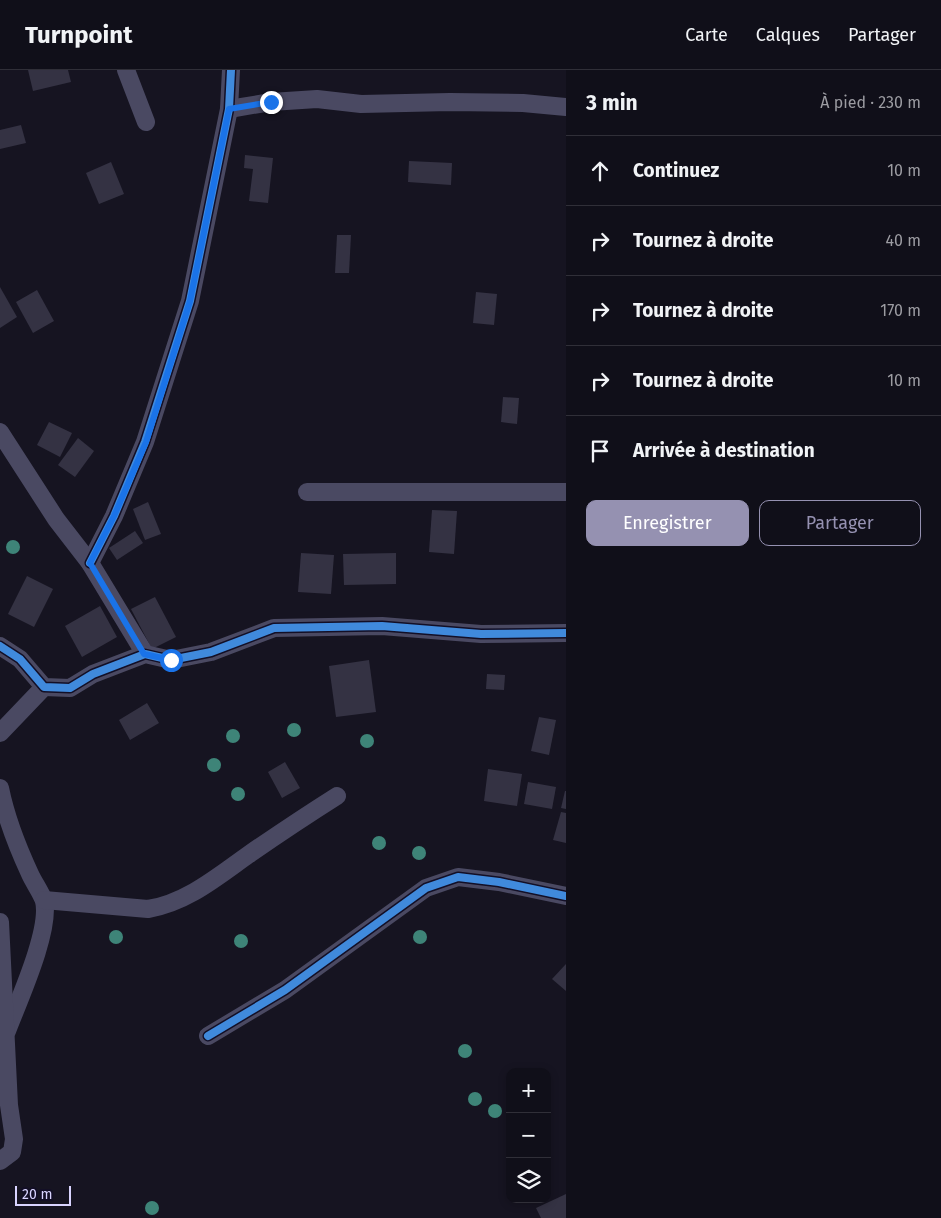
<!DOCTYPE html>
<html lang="fr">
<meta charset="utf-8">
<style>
:root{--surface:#100f19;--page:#1e1d26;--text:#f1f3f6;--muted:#9c9ca2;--line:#302f38;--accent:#9591b1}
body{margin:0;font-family:"Fira Sans",sans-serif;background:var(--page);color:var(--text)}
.controls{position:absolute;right:15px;bottom:15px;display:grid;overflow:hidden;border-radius:10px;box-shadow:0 2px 8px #0003}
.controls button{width:45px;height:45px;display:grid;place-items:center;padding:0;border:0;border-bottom:1px solid var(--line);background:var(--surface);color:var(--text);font:25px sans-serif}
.scale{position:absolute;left:15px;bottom:12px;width:56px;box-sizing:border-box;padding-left:5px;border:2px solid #d9d4ff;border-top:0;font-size:14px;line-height:18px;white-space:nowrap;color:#d9d4ff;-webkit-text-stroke:4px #130f26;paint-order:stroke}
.stop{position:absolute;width:15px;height:15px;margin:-11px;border:4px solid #1a73e8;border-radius:50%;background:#fff}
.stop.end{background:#1a73e8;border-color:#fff;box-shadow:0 1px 5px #0008}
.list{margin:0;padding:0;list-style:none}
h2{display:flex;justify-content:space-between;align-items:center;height:65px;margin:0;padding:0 20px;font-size:21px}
h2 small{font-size:16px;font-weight:400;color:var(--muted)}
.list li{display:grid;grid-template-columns:32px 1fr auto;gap:15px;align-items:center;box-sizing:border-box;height:70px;padding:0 20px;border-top:1px solid var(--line)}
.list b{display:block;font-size:19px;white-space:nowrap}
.list em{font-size:16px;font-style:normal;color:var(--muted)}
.actions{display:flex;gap:10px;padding:15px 20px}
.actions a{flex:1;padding:11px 0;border:1px solid var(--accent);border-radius:10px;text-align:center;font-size:18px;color:var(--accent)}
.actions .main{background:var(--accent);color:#fff}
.icon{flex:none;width:28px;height:28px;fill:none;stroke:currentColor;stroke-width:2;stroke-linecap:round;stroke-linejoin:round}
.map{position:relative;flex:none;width:566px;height:1148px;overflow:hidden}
header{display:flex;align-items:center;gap:30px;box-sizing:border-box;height:70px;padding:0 25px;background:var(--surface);border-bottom:1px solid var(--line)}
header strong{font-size:24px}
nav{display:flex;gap:28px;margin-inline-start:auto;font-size:18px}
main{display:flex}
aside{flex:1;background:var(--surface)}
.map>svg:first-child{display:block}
.building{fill:#343243}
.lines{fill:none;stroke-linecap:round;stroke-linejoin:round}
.minor{stroke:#4a4962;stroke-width:18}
.cycleway-casing{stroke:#130f26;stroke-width:11}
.cycleway{stroke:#408adc;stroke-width:8}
.tree{fill:#3e8478}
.route{stroke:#1a73e8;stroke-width:6}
</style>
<header>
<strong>Turnpoint</strong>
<nav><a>Carte</a><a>Calques</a><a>Partager</a></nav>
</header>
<main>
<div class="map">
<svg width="566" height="1148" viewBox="0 0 566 1148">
<rect width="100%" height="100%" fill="#161421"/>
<g class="building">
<polygon points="28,0 68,0 71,12 33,21"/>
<polygon points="21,55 26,73 0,79 0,60"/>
<polygon points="245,85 273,88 268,133 249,131 253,99 244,98"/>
<polygon points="409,91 452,93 451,115 408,112"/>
<polygon points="111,92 124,124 99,134 86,103"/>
<polygon points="337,165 351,165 349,203 335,203"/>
<polygon points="0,217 17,247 0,258"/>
<polygon points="37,220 54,251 33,263 16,232"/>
<polygon points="476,222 497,224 494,255 473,253"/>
<polygon points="503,327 519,328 517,354 501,352"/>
<polygon points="49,352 72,363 60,387 37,375"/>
<polygon points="78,368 94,381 75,407 58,395"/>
<polygon points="148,432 161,464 145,470 133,439"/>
<polygon points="432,440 457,441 454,484 429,482"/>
<polygon points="135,461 143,473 117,490 109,478"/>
<polygon points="301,483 334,485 331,524 298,522"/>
<polygon points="396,483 396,514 344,515 343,484"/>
<polygon points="27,506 53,519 34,557 8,544"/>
<polygon points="155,527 176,567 152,579 131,539"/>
<polygon points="100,536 117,567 82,587 65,556"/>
<polygon points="369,590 376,642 336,647 329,596"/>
<polygon points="487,604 505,605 504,620 486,619"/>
<polygon points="147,633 159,653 130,670 119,650"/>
<polygon points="539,647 556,650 549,685 531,681"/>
<polygon points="285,692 300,718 282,728 268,702"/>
<polygon points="488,699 522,704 517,736 484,731"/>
<polygon points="528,712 556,717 552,739 524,734"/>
<polygon points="565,721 566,721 566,739 561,738"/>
<polygon points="561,742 566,743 566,773 553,770"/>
<polygon points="566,894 566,921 552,909"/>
<polygon points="566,1124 566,1148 541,1148 536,1138"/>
</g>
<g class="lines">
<g class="minor">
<polyline points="126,0 146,52"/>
<polyline points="229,39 271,32 317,29 361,34 450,32 523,33 566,37"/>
<polyline points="0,362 56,449 90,493 145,584"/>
<polyline points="307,422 566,422"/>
<polyline points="90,493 114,446 145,372 190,231 229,39 231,0"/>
<polyline points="0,576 20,589 44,617 70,618 93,604 145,584 171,590 211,582 274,558 382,556 481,564 566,563"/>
<polyline points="0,663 44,617"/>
<path d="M0 718C6 748 17 776 30 804 34 813 41 822 44 831 51 860 18 932 7 961"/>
<path d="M44 830 148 839C186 833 217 807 248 785 277 765 307 745 337 726"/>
<polyline points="0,852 9,1035 14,1069 12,1082 0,1091"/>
<polyline points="208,966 285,920 426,818 458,807 499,812 566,826"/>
</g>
<defs>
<g id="cycleway">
<polyline points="90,493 114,446 145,372 190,231 229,39 231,0"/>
<polyline points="0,576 20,589 44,617 70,618 93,604 145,584 171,590 211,582 274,558 382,556 481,564 566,563"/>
<polyline points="208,966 285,920 426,818 458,807 499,812 566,826"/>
</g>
</defs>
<use href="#cycleway" class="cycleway-casing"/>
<use href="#cycleway" class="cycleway"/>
</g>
<g class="tree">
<circle cx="13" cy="477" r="7"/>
<circle cx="294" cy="660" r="7"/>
<circle cx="233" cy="666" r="7"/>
<circle cx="367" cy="671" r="7"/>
<circle cx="214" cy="695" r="7"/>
<circle cx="238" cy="724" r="7"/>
<circle cx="379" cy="773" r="7"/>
<circle cx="419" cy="783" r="7"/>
<circle cx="116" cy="867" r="7"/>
<circle cx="420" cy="867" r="7"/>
<circle cx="241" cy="871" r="7"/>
<circle cx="465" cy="981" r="7"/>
<circle cx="475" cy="1029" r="7"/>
<circle cx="495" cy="1041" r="7"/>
<circle cx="152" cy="1138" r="7"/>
</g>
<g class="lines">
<polyline class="route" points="171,590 144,584 90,493 114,446 146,372 190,231 229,39 271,32"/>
</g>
</svg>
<div class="controls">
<button>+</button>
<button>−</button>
<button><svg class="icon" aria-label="layers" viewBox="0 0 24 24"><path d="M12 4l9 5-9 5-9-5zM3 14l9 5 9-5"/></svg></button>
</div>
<div class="scale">20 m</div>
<div class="stop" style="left:171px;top:590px"></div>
<div class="stop end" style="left:271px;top:32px"></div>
</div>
<aside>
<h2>3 min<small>À pied · 230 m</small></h2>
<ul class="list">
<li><svg class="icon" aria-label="ahead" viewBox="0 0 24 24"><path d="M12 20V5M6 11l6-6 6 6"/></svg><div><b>Continuez</b></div><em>10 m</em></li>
<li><svg class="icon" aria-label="right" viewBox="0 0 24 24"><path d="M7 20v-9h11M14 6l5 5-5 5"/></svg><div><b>Tournez à droite</b></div><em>40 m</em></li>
<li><svg class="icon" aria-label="right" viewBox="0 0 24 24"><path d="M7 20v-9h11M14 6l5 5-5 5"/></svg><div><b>Tournez à droite</b></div><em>170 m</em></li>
<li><svg class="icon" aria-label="right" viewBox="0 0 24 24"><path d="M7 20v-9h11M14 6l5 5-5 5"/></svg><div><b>Tournez à droite</b></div><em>10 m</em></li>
<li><svg class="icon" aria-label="arrive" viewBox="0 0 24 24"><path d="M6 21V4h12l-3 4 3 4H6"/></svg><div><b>Arrivée à destination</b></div></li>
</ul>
<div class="actions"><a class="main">Enregistrer</a><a>Partager</a></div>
</aside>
</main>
